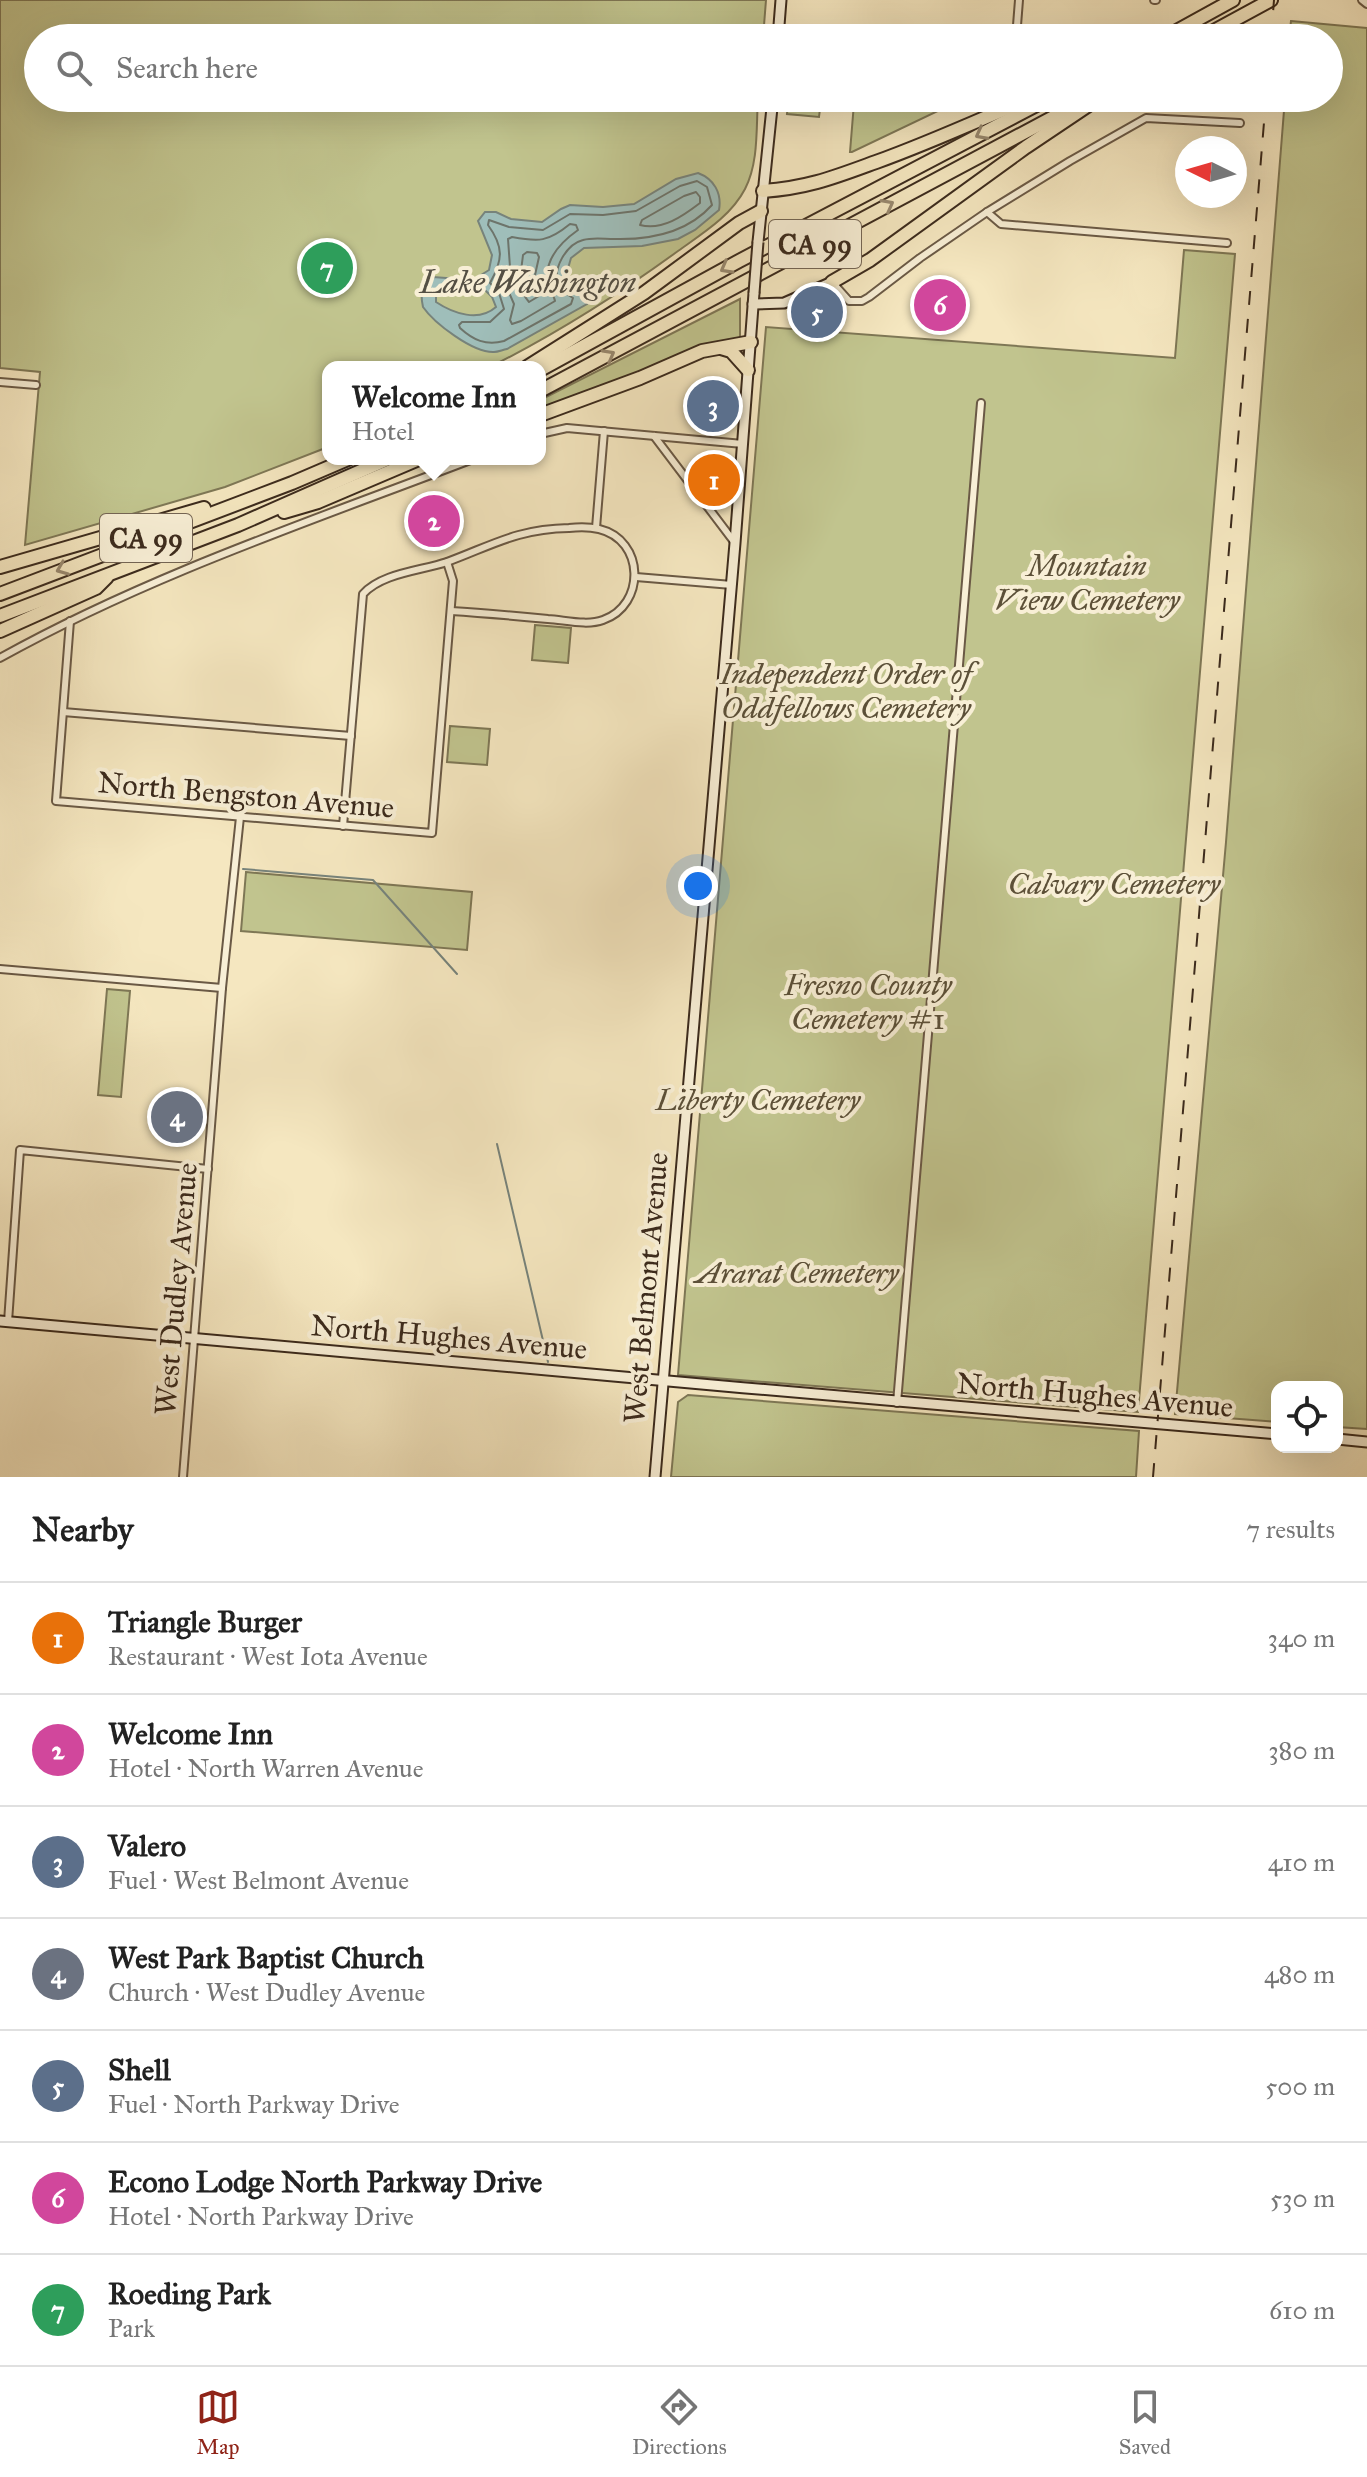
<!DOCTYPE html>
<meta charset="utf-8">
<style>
:root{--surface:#fff;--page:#f2f2f2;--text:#222;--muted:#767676;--line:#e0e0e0;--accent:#8f2418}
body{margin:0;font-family:"IM FELL Great Primer",serif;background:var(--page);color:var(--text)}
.controls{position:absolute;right:24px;bottom:24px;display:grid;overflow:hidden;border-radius:16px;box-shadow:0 8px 32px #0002}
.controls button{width:72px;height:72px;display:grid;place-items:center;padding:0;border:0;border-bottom:2px solid var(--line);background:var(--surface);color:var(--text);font:40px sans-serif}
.compass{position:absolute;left:1175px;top:136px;width:72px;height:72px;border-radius:50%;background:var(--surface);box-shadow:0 8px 32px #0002;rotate:275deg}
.you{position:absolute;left:698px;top:886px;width:28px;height:28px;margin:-20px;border:6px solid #fff;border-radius:50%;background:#1a73e8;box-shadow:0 0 0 12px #1a73e833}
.badge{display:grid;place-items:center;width:52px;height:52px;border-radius:50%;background:var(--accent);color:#fff;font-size:26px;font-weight:700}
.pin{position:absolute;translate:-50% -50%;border:4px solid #fff;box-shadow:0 2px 8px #0006}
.popup{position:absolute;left:322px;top:361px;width:224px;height:104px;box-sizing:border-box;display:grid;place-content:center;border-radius:16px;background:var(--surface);filter:drop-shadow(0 2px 6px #0005);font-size:26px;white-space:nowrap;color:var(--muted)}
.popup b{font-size:30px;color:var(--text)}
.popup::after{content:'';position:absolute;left:50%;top:100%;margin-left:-16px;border:16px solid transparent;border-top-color:var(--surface)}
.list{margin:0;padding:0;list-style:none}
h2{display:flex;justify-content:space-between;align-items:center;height:104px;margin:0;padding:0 32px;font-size:34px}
h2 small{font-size:26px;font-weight:400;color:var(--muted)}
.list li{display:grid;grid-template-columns:52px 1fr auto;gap:24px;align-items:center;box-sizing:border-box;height:112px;padding:0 32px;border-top:2px solid var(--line)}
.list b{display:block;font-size:30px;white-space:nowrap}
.list p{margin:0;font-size:26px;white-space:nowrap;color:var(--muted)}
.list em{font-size:26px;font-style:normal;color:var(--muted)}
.icon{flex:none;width:44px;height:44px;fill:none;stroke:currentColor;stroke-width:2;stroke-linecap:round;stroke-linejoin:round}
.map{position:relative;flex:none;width:1367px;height:1477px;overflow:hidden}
.search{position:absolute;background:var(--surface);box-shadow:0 8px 32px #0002;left:24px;right:24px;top:24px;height:88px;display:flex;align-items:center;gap:20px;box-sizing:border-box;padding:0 28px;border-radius:44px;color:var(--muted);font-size:30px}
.sheet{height:888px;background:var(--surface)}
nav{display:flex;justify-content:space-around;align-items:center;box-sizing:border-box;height:112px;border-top:2px solid var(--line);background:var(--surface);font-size:22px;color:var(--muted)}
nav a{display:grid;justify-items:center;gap:4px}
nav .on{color:var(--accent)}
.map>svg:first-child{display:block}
.green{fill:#c1c48e;stroke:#7e7755;stroke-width:2}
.water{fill:#9fbeba;stroke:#77837b;stroke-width:2;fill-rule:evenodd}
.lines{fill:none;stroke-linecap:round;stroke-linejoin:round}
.shore{stroke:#6d746b;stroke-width:2}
.stream{stroke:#77837b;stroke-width:2}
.street-casing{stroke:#6a5945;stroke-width:10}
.secondary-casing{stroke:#3b2a1c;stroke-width:13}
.highway-casing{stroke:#3b2a1c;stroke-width:16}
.street{stroke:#f8efd6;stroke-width:6}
.secondary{stroke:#f8efd6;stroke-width:9}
.highway{stroke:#f5e7c0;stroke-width:12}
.rail{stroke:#3b2a1c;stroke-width:2;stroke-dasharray:14 14;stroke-linecap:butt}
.secondary-bridge-casing{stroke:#3b2a1c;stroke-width:13;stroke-linecap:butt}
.secondary-bridge{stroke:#f8efd6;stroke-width:9}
.oneway{stroke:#98886e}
.labels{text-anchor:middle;stroke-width:8;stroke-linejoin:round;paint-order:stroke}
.shield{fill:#f8efd6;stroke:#746554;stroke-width:2}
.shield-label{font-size:28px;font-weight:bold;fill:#3b2a1c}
.park-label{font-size:30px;font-style:italic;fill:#5c5038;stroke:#f8efd6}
.street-label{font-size:30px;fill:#3b2a1c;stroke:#f8efd6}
.water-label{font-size:32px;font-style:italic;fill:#544f44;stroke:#f8efd6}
</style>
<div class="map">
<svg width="1367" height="1477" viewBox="0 0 1367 1477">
<rect width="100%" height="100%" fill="#f5e7c0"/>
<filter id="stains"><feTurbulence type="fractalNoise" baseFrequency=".0025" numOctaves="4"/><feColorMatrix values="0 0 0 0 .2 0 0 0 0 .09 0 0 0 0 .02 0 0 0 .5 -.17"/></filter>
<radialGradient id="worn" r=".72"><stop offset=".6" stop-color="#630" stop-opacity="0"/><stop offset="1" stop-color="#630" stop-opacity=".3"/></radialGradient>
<g class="green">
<path d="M0 0H766L763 38H38V98H758C756 127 759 162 745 189 731 216 703 233 678 251 619 294 556 334 490 367H328V447L225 487 25 545 40 372 0 368Z"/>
<polygon points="1291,21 1367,28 1367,1429 1337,1427 1337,1387 1277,1387 1277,1422 1175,1414 1226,842 1285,98 1329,98 1329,38 1289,38"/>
<polygon points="792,98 821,101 819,117 787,114 788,102"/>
<polygon points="854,103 940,110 852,152 850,152"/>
<polygon points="1184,250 1235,254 1138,1412 678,1375 766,327 1175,358"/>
<polygon points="740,299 740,341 540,414 540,400"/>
<polygon points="535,625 571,628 568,663 532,660"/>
<polygon points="450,726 490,729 487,765 447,762"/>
<polygon points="246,872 472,892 467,950 241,931"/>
<polygon points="107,989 130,991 121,1097 98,1095"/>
<polygon points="688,1395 1139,1431 1136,1477 671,1477 678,1402"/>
</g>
<path class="water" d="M698 173C714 179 722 193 719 210L695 230 678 239 642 246 584 248 571 258 565 279 570 287 585 295 587 304 507 349C502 350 498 352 494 352 473 353 434 323 423 307 420 293 421 284 433 277L473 280 489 270 492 255 478 221 485 212H496L511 219 542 222 561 209 570 205 603 207 634 204 676 179ZM443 290 486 291 492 297 496 307C479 322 454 314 436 302V295Z"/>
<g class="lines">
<g class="shore">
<path d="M697 181 707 187 712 205C687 233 650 240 614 239 604 239 593 237 583 240 567 244 551 269 559 286 562 291 568 295 573 298L571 304 504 341C486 346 473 340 460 328L459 325 462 322H490L504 309 499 293 490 283C503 260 504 247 488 225L489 220 509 227 543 230 570 214 603 215 636 211 680 186Z"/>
<path d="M696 192 700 197V203C683 216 662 231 640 225L642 220 684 196Z"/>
<path d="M570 224 576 225 578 230C561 242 543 260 548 284 549 290 554 295 555 301L521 321 512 324 510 320 514 304 504 281 510 267 508 239 512 237C539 242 548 242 570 224Z"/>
<path d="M527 252 537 253 539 257 535 275 539 296 529 302C516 288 521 274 523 255Z"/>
</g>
<g class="stream">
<polyline points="243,869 373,880 457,974"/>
<polyline points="497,1144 548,1362"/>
</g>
<defs>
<g id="street">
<polyline points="1154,0 1156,0"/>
<polyline points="1362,0 1367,4"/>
<polyline points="1016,38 1019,0"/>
<polyline points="898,98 940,101 948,98"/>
<polyline points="987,212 1001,224 1227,243"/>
<polyline points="832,282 849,301 862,301 869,297 920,258 987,212 1070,161 1146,118 1240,123"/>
<polyline points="0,382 36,385"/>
<polyline points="540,434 567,428 743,444"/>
<polyline points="654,436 735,543"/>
<polyline points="596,528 604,431"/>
<polyline points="636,577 732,585"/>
<polyline points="70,621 56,801 432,833 453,581 447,562"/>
<path d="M0 658C149 575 314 520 473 459"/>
<polyline points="63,712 351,736"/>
<path d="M343 826 363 594C382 573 420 571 447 562 493 545 517 529 569 528 579 527 590 527 599 529 645 540 646 605 603 620 587 626 565 620 548 619 516 616 483 613 451 611"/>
<polyline points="0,969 222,988"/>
<polyline points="8,1322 20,1150 208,1169"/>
<polyline points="897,1403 981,403"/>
<polyline points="183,1477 222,988 240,817"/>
</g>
<g id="secondary">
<polyline points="778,38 781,0"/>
<polyline points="758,242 773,98"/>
<polyline points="753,304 784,303 832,282"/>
<path d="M0 1321C426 1358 851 1399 1277 1434"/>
<polyline points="1337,1439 1367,1442"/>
<polyline points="655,1477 735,543 754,293"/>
</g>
<g id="highway">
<polyline points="1164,38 1233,0"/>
<polyline points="1201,38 1271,0"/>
<path d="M763 191C808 188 835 177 876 162 929 143 979 120 1031 98"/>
<polyline points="832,282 870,260 1026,147 1099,98"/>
<polyline points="721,348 731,351 748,370"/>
<polyline points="527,367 644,293 739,223 761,211"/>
<polyline points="540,370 739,261 1050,98"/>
<polyline points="540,391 1089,98"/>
<polyline points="540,415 640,378 702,351 751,342"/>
<polyline points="284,512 318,502 419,459"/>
<polyline points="0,567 204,508"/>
<polyline points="0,594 292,483 348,459"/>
<polyline points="0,616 238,525 388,459"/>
<polyline points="0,631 96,588 107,577"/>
</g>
</defs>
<use href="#street" class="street-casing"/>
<use href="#secondary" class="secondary-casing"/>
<use href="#highway" class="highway-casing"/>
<use href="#street" class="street"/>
<use href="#secondary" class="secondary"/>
<use href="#highway" class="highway"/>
<g class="rail">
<polyline points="1271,38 1274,0"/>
<polyline points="1153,1477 1266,98"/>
</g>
<defs>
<polyline id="secondary-bridge" points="754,293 758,242"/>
</defs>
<use href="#secondary-bridge" class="secondary-bridge-casing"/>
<use href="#secondary-bridge" class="secondary-bridge"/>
</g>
<defs><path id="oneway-chevron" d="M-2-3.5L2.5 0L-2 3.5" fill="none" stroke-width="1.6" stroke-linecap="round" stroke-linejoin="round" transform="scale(2)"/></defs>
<g class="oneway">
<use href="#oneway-chevron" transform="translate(981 134) rotate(152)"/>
<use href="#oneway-chevron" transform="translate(888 205) rotate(-28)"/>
<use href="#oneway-chevron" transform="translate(726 268) rotate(151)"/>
<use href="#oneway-chevron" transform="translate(609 355) rotate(-29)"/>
<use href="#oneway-chevron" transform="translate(62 569) rotate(158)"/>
</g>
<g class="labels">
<g class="shield">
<rect x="769" y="220" width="92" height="48" rx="6"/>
<rect x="100" y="514" width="92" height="48" rx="6"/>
</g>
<g class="shield-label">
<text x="815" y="254">CA 99</text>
<text x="146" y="548">CA 99</text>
</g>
<g class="park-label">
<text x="1087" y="576">Mountain<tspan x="1087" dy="34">View Cemetery</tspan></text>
<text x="846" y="684">Independent Order of<tspan x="846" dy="34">Oddfellows Cemetery</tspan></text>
<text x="1114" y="894">Calvary Cemetery</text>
<text x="868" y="995">Fresno County<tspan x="868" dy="34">Cemetery #1</tspan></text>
<text x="758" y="1110">Liberty Cemetery</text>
<text x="797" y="1283">Ararat Cemetery</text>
</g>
<g class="street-label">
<text transform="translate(246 795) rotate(5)" y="10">North Bengston Avenue</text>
<text transform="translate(646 1288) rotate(-85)" y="10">West Belmont Avenue</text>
<text transform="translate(176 1289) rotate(-85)" y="10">West Dudley Avenue</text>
<text transform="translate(449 1337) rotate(5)" y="10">North Hughes Avenue</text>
<text transform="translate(1095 1395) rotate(5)" y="10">North Hughes Avenue</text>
</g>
<g class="water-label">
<text x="528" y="293">Lake Washington</text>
</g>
</g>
<rect width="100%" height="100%" filter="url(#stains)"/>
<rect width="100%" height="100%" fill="url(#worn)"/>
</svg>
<div class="controls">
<button><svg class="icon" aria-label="locate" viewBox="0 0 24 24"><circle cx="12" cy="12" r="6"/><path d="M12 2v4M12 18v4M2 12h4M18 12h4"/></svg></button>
</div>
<svg class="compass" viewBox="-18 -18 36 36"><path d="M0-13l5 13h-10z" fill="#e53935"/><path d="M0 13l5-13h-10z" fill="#767676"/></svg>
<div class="you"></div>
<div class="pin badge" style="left:714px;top:480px;background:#e8710a">1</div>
<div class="pin badge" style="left:434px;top:521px;background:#d1479c">2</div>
<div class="popup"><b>Welcome Inn</b>Hotel</div>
<div class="pin badge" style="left:713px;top:406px;background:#5c6f8a">3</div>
<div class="pin badge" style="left:177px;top:1117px;background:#6b7280">4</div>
<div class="pin badge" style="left:817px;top:312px;background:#5c6f8a">5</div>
<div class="pin badge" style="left:940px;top:305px;background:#d1479c">6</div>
<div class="pin badge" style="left:327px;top:268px;background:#2e9e5b">7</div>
<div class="search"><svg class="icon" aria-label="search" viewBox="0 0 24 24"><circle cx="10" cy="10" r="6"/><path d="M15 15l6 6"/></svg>Search here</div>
</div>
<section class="sheet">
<h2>Nearby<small>7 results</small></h2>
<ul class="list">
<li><span class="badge" style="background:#e8710a">1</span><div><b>Triangle Burger</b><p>Restaurant · West Iota Avenue</p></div><em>340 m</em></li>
<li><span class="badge" style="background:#d1479c">2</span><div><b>Welcome Inn</b><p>Hotel · North Warren Avenue</p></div><em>380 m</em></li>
<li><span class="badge" style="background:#5c6f8a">3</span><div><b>Valero</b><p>Fuel · West Belmont Avenue</p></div><em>410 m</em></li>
<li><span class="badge" style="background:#6b7280">4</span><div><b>West Park Baptist Church</b><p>Church · West Dudley Avenue</p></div><em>480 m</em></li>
<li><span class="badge" style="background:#5c6f8a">5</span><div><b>Shell</b><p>Fuel · North Parkway Drive</p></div><em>500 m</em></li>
<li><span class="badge" style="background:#d1479c">6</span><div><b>Econo Lodge North Parkway Drive</b><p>Hotel · North Parkway Drive</p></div><em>530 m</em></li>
<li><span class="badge" style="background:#2e9e5b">7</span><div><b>Roeding Park</b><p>Park</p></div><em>610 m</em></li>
</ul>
</section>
<nav>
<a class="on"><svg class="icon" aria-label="map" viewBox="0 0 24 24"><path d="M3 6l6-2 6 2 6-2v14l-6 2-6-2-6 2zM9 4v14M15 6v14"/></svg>Map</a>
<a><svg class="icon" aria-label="directions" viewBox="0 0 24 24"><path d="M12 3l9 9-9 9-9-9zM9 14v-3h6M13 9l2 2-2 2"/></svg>Directions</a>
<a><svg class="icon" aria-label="saved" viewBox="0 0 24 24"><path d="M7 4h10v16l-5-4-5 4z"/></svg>Saved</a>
</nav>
